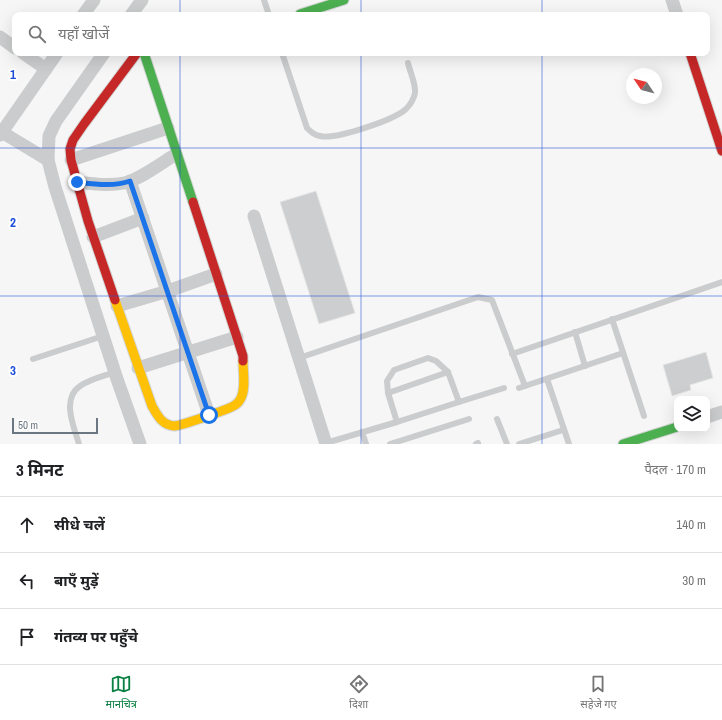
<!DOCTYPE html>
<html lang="hi">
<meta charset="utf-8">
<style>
:root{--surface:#fff;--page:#f2f2f2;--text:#202124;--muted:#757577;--line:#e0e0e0;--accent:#0b8043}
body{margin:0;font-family:"Archivo Narrow","Noto Sans Devanagari",sans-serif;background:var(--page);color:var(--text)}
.controls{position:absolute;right:12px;bottom:12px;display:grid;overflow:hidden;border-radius:8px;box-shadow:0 4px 16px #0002}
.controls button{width:36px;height:36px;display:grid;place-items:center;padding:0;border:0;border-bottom:1px solid var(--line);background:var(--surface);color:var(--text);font:20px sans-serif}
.compass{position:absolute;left:626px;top:68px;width:36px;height:36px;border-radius:50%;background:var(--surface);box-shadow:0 4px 16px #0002;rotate:305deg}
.scale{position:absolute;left:12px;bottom:10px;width:86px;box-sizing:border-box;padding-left:4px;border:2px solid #6a7682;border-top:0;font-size:11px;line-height:14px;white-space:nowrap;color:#6a7682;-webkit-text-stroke:3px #fff;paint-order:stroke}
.stop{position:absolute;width:12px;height:12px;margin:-9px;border:3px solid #1a73e8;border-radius:50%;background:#fff}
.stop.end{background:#1a73e8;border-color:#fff;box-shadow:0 1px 4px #0008}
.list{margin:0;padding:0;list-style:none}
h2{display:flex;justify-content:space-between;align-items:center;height:52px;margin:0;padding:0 16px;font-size:17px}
h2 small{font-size:13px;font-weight:400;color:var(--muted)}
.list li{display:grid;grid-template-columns:26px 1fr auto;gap:12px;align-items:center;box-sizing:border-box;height:56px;padding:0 16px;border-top:1px solid var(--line)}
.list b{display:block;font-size:15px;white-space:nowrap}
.list em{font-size:13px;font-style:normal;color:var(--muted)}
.icon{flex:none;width:22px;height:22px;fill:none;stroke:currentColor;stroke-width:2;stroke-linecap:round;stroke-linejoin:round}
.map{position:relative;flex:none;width:722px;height:444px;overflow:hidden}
.search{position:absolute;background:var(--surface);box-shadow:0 4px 16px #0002;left:12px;right:12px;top:12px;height:44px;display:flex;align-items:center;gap:10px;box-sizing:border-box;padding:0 14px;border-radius:8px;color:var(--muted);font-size:15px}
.sheet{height:220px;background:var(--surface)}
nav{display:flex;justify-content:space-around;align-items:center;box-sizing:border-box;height:56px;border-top:1px solid var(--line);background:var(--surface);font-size:11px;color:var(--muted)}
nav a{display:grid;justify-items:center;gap:2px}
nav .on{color:var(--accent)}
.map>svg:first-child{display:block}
.building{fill:#cdcecf;stroke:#e6e6e6}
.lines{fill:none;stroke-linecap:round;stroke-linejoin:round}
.fast-casing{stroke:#d3d4d4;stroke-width:11}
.slow-casing{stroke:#d3d4d4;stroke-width:11}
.jam-casing{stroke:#d3d4d4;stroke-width:11}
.lane{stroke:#cbcccd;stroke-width:6}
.street{stroke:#cbcccd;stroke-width:13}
.fast{stroke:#4caf50;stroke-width:9}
.slow{stroke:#ffc107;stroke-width:9}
.jam{stroke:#c62828;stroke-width:9}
.route{stroke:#1a73e8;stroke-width:5}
.grid{fill:none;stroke:#1d4ed8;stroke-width:1;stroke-opacity:0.55}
.grid-label{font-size:13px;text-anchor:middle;font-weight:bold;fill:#1d4ed8;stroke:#fff;stroke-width:4;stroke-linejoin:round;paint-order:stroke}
</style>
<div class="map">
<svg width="722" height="444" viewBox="0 0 722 444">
<rect width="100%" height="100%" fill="#f6f6f6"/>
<g class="building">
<polygon points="316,191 355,313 319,324 280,202"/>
<polygon points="706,352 713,378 690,385 691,390 672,396 663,365"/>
</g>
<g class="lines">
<defs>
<g id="fast">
<polyline points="300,14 344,0"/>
<polyline points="144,53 193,202"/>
<polyline points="623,444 677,427"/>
</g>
<path id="slow" d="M115 300 152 406C157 415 162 425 174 426 180 426 230 409 235 405 237 404 240 400 241 398 246 388 243 372 243 361"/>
<g id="jam">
<polyline points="690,53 722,151"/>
<polyline points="193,202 243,356 243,361"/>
<polyline points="115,300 88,221 71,160 70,149 73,140 84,124 137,53"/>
</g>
</defs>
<use href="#fast" class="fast-casing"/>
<use href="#slow" class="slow-casing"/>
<use href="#jam" class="jam-casing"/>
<g class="lane">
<polyline points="264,0 269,15"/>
<path d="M282 53 307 128C311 132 314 135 320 136 335 140 394 120 406 109 410 105 414 98 415 93 416 84 410 72 408 63"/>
<polyline points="612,319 644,416"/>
<polyline points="575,332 585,366"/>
<polyline points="512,354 722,282"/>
<polyline points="299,358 478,297 492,300 525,386"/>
<polyline points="33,359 103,336"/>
<polyline points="547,379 569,444"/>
<polyline points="519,388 623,353"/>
<polyline points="388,393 448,372 459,402 397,422"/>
<polyline points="459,402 504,388"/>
<polyline points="497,419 507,444"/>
<polyline points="362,432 366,444"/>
<polyline points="326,443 397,422 388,393 387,381 394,370 428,358 436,361 448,372"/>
<path d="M79 444C74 427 61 399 80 386 90 379 104 376 115 372"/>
<polyline points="390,444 469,419"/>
<polyline points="476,444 478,443"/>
<polyline points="519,444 563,430"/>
</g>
<g class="street">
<polyline points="672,0 677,15"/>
<polyline points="83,15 94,0"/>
<polyline points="131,15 142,0"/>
<polyline points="0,37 15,48"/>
<polyline points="23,53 46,69"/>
<polyline points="104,53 56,121 49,136 48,160 55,187 117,379 140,444"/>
<polyline points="0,131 48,160"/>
<polyline points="0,135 57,53"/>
<polyline points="71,160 168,128"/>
<polyline points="130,181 209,415"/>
<path d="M77 182C93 184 109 186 124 183 139 180 163 162 176 154"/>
<polyline points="254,216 326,444"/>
<polyline points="93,237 143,218"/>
<polyline points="117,306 168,291 216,274"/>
<polyline points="138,368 237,337"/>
<polyline points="707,417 722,412"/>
</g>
<use href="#fast" class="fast"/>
<use href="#slow" class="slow"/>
<use href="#jam" class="jam"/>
</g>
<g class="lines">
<path class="route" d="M77 182C94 184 114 187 130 181L209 415"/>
</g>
<path class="grid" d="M180 0V15M361 0V15M542 0V15M180 53V444M361 53V444M542 53V444M0 148H722M0 296H722"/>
<g class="grid-label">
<text x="13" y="79">1</text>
<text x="13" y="227">2</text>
<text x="13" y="375">3</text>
</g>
</svg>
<div class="controls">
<button><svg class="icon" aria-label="layers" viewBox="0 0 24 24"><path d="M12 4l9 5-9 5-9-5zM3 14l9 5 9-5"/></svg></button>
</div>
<svg class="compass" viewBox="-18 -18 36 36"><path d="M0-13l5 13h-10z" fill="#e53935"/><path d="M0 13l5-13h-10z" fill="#757577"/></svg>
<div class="scale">50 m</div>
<div class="stop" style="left:209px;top:415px"></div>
<div class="stop end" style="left:77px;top:182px"></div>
<div class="search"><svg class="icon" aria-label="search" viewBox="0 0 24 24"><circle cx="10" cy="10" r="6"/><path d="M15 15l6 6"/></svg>यहाँ खोजें</div>
</div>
<section class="sheet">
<h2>3 मिनट<small>पैदल · 170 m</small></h2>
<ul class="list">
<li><svg class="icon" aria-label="ahead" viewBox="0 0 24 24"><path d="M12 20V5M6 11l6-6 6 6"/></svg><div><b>सीधे चलें</b></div><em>140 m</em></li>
<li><svg class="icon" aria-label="left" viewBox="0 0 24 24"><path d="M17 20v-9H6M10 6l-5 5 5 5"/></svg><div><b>बाएँ मुड़ें</b></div><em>30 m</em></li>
<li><svg class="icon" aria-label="arrive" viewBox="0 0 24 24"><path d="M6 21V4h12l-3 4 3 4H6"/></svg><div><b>गंतव्य पर पहुँचे</b></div></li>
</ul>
</section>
<nav>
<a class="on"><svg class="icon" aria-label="map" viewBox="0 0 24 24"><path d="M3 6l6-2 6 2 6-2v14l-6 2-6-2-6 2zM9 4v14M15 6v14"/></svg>मानचित्र</a>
<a><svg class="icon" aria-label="directions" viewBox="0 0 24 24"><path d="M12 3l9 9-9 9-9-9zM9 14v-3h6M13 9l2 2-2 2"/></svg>दिशा</a>
<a><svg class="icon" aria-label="saved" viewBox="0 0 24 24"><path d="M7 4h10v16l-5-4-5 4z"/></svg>सहेजे गए</a>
</nav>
